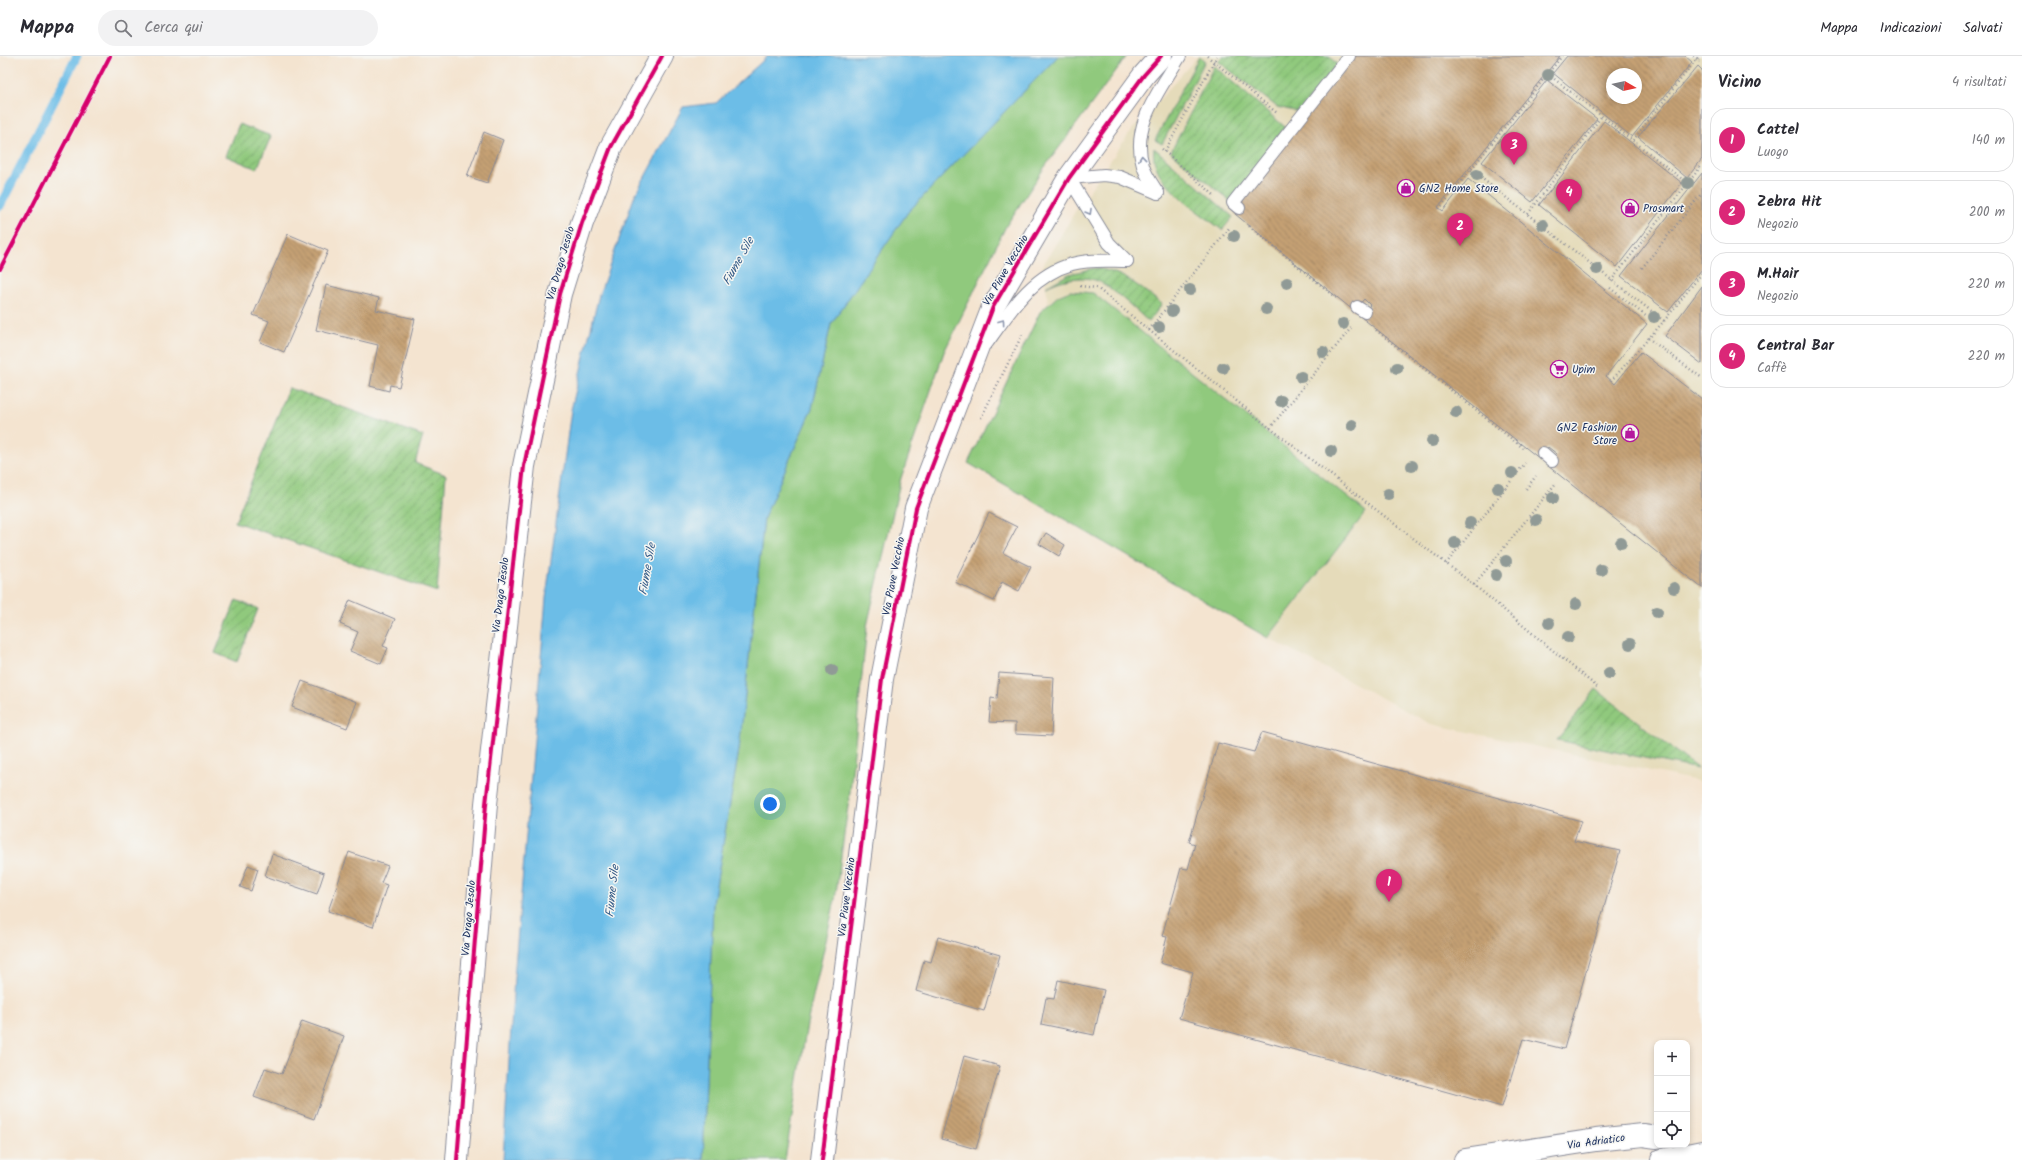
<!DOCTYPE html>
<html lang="it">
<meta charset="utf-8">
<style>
:root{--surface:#fff;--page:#f2f2f3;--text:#2b2b33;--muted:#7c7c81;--line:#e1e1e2;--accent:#db2777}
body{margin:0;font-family:Kalam,sans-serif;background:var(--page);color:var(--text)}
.controls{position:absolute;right:12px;bottom:12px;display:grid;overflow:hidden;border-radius:8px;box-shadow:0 2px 6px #0003}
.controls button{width:36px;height:36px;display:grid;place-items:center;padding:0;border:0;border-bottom:1px solid var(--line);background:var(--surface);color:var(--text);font:20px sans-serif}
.compass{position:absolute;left:1606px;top:12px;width:36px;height:36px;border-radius:50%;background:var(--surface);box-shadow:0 2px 6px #0003;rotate:99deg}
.you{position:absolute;left:770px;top:748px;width:14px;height:14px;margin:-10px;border:3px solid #fff;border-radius:50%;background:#1a73e8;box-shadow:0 0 0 6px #1a73e833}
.badge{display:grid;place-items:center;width:26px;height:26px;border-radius:50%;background:var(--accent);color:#fff;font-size:13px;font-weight:700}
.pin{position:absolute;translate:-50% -33px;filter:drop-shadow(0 1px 2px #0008)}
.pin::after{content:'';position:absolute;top:21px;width:14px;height:12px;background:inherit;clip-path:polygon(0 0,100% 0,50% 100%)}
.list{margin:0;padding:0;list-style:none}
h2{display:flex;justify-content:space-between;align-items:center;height:52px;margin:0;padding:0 16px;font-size:17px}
h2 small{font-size:13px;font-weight:400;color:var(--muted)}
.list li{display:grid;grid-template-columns:26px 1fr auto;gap:12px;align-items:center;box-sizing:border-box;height:64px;margin:0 8px 8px;padding:0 8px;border:1px solid var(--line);border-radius:16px}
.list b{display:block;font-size:15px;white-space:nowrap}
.list p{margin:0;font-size:13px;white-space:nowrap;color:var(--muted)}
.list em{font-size:13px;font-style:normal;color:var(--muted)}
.icon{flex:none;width:22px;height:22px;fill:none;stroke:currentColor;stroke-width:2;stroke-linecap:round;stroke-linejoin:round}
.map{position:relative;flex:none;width:1702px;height:1104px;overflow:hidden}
header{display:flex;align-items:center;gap:24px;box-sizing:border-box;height:56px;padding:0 20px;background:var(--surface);border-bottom:1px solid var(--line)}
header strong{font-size:19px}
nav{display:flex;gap:22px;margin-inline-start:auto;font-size:14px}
.search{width:280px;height:36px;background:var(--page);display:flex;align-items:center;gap:10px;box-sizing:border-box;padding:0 14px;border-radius:22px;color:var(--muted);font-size:15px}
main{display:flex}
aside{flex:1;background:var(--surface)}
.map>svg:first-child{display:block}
.built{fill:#e5dbba;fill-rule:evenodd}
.grass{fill:#90c97d;stroke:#567c6e}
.garden{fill:url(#garden-furrows);stroke:#567c6e}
.water{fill:#6cbde7;stroke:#4476a2}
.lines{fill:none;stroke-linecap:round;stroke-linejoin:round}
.stream{stroke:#6cbde7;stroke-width:9}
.building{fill:url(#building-back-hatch);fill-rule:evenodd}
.service-casing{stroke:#888a97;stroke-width:14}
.minor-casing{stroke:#888a97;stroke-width:24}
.tertiary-casing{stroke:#888a97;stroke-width:24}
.primary-casing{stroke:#888a97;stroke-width:24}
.path{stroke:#888a97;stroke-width:2.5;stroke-dasharray:1 3;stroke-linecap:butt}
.service{stroke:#fff;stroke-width:12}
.minor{stroke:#fff;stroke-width:22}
.tertiary{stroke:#fff;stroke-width:22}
.primary{stroke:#fff;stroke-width:22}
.cycleway-casing{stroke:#f6f6f2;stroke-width:6}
.cycleway{stroke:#d6006c;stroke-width:4}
.tree{fill:#909a96}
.oneway{stroke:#8d97ae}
.labels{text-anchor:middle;stroke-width:3;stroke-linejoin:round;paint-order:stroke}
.poi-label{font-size:11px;fill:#1b2f5e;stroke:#f6f6f2;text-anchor:start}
.street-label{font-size:11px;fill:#1b2f5e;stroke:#f6f6f2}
.water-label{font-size:12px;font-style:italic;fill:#335a87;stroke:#f6f6f2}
</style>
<header>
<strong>Mappa</strong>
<div class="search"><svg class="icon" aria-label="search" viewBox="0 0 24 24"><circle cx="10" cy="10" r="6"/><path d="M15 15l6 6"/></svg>Cerca qui</div>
<nav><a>Mappa</a><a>Indicazioni</a><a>Salvati</a></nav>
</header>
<main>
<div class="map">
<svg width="1702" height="1104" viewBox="0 0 1702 1104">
<defs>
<pattern id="garden-furrows" width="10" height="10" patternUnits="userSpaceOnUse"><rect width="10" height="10" fill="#90c97d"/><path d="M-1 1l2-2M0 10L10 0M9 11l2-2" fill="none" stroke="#75a46a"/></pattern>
<pattern id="building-back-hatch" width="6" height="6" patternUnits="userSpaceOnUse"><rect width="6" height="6" fill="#c5a073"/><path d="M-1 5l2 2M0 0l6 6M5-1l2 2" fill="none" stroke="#9f8362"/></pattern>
</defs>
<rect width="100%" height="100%" fill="#f6f6f2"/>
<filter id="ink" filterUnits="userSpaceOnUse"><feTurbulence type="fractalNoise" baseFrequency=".025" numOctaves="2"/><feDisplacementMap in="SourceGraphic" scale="8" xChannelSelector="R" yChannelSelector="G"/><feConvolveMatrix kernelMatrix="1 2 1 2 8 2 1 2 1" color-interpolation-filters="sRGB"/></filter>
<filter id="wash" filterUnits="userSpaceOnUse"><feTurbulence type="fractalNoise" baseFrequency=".012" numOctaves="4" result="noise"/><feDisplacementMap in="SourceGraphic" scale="16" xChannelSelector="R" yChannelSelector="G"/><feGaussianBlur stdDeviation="0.9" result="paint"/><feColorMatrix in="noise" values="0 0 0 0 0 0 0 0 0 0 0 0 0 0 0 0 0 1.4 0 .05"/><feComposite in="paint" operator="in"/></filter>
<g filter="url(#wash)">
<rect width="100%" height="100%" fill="#f4e4d0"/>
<path class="built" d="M1198 0H1702V726L1431 668 1268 582 1366 456 1058 240 1048 247 1043 209 1076 154 1131 75ZM1612 18H1636V42H1612Z"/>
<g class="grass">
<polygon points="1058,0 1127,0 1044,112 1006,170 944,296 901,422 867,570 850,736 835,844 807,968 785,1104 703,1104 713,847 739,694 764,462 812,352 831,268 908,156"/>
<polygon points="1070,235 1093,237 1366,456 1268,582 968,407 1040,256 1058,240"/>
</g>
<g class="garden">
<polygon points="1223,0 1329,0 1337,8 1299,56 1277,51 1218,5"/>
<polygon points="1199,1 1205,5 1162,88 1155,84"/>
<polygon points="1214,10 1285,71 1230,145 1171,96"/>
<polygon points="239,68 271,80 257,113 226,100"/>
<path d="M1154 92 1233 161 1222 174C1199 155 1148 126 1154 92Z"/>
<path d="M1095 212C1124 216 1139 231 1162 248L1149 266C1139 257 1109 229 1098 225 1081 219 1062 223 1046 231L1069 218Z"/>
<polygon points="289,332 423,380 415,407 446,419 437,536 235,466"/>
<polygon points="236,544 258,553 237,606 215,597"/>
<polygon points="1596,633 1698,713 1557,684"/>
</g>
<polygon class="water" points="768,0 1058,0 908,156 831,268 812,352 764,462 739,694 713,847 703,1104 503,1104 514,922 546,542 571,354 599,239 635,139 683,51 716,47"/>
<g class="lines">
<polyline class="stream" points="0,150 77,0"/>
</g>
<g id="blocks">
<g class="building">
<polygon points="1354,0 1560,0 1438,151 1443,155 1468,123 1647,268 1606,320 1615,328 1641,296 1702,343 1702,532 1548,410 1557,398 1548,391 1540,403 1361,261 1370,249 1364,243 1354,255 1235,158 1265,110"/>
<path d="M1567 0H1685L1692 6 1632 81 1553 17ZM1612 18H1636V42H1612Z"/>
<polygon points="1698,10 1702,14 1702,103 1687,122 1638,81"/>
<polygon points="1547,24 1597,63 1532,146 1482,106"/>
<polygon points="1604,65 1682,127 1617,211 1539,149"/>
<polygon points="484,76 503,84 487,127 467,120"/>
<polygon points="1702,117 1702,213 1668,256 1621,220"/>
<polygon points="288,178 328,195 284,296 260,286 269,265 253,259"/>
<polygon points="326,229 379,242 376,254 415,263 399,331 390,329 389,335 370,330 378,289 316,274"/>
<polygon points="1702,230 1702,308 1665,280"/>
<polygon points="989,457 1017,471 1003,497 1031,511 1019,535 1002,526 994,545 955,526"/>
<polygon points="1046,477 1065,489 1059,500 1039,488"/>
<polygon points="350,544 395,563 383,590 388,592 381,608 350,595 358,576 340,568"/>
<polygon points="999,617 1054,621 1051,680 1015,678 1015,667 989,666 991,642 997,643"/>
<polygon points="302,625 357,646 347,672 292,651"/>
<polygon points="1262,676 1581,765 1574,785 1620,795 1564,993 1523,983 1502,1051 1179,962 1193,916 1160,907 1167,881 1162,880 1181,812 1188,813 1195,788 1189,786 1218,687 1254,696"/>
<polygon points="349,796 388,810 381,827 387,829 373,871 328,855"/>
<polygon points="272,798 324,817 317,838 265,820"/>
<polygon points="248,809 258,813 251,835 240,831"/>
<polygon points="938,881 1000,899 984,955 916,935 924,904 931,906"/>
<polygon points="1058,924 1104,934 1094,979 1041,968 1046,942 1054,943"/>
<polygon points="302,965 344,980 314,1063 254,1041 265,1012 282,1018"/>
<polygon points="964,1000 1000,1010 976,1093 941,1083"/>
</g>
</g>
</g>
<g filter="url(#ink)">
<use href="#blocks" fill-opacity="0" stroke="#888a97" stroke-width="1"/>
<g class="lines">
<defs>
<g id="service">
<path d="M1158 137C1153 129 1146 120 1143 110 1130 69 1161 33 1180 0"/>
<polyline points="1239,152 1233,147 1349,0"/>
<polyline points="1127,205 1109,187 1069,122 1104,119 1120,121 1158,137"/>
<polyline points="1357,251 1365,256"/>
<path d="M987 287C1010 255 1032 219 1072 208 1090 203 1109 205 1127 205"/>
<polyline points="1543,397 1552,405"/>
</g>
<g id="minor">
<polyline points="457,1104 486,748 524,410 560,238 582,167 611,91 662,0"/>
<polyline points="1465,1104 1596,1084 1643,1079 1657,1081"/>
</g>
<polyline id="tertiary" points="822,1104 882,623 916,452 993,251 1069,122 1144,19 1161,0"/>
<polyline id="primary" points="1662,1104 1702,1096"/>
</defs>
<use href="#service" class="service-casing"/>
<use href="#minor" class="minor-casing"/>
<use href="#tertiary" class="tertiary-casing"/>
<use href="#primary" class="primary-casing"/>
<g class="path">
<polyline points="1207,0 1277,57"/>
<polyline points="1693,0 1702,7"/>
<polyline points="1548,18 1687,127"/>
<polyline points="1633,84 1699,0"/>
<polyline points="1162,93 1214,139"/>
<polyline points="1165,95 1217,0"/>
<polyline points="1471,114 1664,265"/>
<polyline points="1439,153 1562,0"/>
<polyline points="1528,158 1601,61"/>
<polyline points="1249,170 1338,243"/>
<polyline points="1642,212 1702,137"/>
<polyline points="1611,225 1702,109"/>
<polyline points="1080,230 1097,232 1270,372 1474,529 1597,631"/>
<polyline points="1610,232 1647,261"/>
<polyline points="1149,274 1230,171"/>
<polyline points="1376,274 1523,392"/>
<polyline points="1648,282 1702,322"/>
<polyline points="1611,325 1664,265 1702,217"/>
<polyline points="981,362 1022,279"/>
<polyline points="1270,372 1351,272"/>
<polyline points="1526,433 1536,420"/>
<polyline points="1446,508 1525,407"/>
<polyline points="1474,529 1556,427"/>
</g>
<use href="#service" class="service"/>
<use href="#minor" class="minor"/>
<use href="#tertiary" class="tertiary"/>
<use href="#primary" class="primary"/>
<defs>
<g id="cycleway">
<polyline points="0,213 110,0"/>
<polyline points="457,1104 486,748 524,410 560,238 582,167 611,91 662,0"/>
<polyline points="822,1104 882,623 916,452 993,251 1069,122 1144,19 1161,0"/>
</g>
</defs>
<use href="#cycleway" class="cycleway-casing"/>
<use href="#cycleway" class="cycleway"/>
</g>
<g class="tree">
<circle cx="1548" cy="19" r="6"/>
<circle cx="1477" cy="119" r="6"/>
<circle cx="1688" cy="127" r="6"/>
<circle cx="1543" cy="169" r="6"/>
<circle cx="1234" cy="180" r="6"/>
<circle cx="1597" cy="213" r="6"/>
<circle cx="1287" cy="227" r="6"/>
<circle cx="1190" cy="234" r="6"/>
<circle cx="1266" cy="253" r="6"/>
<circle cx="1172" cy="255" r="6"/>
<circle cx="1654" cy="261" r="6"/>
<circle cx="1343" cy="268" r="6"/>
<circle cx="1159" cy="271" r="6"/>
<circle cx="1323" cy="296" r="6"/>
<circle cx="1223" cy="312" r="6"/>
<circle cx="1397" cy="312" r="6"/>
<circle cx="1301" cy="321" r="6"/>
<circle cx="1281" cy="345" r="6"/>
<circle cx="1456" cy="356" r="6"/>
<circle cx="1352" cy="369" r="6"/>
<circle cx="1432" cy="385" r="6"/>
<circle cx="1331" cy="395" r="6"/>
<circle cx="1412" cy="410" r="6"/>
<circle cx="1512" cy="417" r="6"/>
<circle cx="1498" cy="432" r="6"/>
<circle cx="1388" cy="438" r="6"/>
<circle cx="1553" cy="442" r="6"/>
<circle cx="1536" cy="464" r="6"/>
<circle cx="1470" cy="467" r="6"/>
<circle cx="1455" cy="487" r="6"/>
<circle cx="1621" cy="487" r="6"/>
<circle cx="1506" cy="505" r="6"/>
<circle cx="1601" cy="514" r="6"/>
<circle cx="1496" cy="519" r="6"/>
<circle cx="1674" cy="532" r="6"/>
<circle cx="1576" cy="548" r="6"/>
<circle cx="1657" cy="556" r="6"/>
<circle cx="1549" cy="567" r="6"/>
<circle cx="1568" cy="581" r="6"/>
<circle cx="1630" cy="588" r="6"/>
<circle cx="832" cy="614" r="6"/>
<circle cx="1609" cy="617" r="6"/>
</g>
<defs><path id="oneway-chevron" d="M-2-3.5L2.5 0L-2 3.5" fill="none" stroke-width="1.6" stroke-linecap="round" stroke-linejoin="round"/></defs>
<g class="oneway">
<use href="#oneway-chevron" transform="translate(1142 102) rotate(-96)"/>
<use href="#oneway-chevron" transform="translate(1089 156) rotate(60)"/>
<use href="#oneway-chevron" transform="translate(1002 266) rotate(-54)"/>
</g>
</g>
<defs>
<symbol id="shop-ring" viewBox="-11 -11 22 22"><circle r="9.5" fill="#f6f6f2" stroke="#b5179e" stroke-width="1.5"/><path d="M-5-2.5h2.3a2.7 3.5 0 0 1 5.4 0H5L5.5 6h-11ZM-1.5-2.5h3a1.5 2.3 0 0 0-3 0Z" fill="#b5179e"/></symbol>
<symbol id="supermarket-ring" viewBox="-11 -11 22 22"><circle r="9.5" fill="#f6f6f2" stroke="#b5179e" stroke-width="1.5"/><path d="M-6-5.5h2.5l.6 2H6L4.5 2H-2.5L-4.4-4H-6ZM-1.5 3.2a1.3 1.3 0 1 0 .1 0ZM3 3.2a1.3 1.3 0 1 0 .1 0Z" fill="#b5179e"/></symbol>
</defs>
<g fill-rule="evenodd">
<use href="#shop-ring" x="1396" y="122" width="20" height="20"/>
<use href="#shop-ring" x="1620" y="142" width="20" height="20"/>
<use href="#supermarket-ring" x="1549" y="303" width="20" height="20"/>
<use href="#shop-ring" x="1620" y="367" width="20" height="20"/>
</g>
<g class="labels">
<g class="poi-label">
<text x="1419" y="136">GNZ Home Store</text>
<text x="1643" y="156">Prosmart</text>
<text x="1572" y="317">Upim</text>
<text x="1617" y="375" text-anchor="end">GNZ Fashion<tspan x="1617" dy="13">Store</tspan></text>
</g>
<g class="street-label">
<text transform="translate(560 207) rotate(-74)" y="4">Via Drago Jesolo</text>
<text transform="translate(1005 214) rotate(-60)" y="4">Via Piave Vecchio</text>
<text transform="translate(893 520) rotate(-79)" y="4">Via Piave Vecchio</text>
<text transform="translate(500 539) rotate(-83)" y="4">Via Drago Jesolo</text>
<text transform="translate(846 841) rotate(-83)" y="4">Via Piave Vecchio</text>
<text transform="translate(468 862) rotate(-85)" y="4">Via Drago Jesolo</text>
<text transform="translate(1596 1085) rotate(-8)" y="4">Via Adriatico</text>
</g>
<g class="water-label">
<text transform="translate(738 205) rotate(-61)" y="4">Fiume Sile</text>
<text transform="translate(647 513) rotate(-80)" y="4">Fiume Sile</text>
<text transform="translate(612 835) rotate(-84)" y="4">Fiume Sile</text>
</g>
</g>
</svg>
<div class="controls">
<button>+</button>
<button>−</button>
<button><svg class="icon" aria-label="locate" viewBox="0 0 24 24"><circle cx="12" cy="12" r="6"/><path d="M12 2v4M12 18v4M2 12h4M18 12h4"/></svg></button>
</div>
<svg class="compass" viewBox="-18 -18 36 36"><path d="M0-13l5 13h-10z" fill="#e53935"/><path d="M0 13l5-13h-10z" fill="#7c7c81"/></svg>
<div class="you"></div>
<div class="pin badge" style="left:1389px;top:846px">1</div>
<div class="pin badge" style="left:1460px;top:190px">2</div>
<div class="pin badge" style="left:1514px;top:109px">3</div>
<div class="pin badge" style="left:1569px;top:156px">4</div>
</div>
<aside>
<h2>Vicino<small>4 risultati</small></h2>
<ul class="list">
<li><span class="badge">1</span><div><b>Cattel</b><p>Luogo</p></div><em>140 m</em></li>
<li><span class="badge">2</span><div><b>Zebra Hit</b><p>Negozio</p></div><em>200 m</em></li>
<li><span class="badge">3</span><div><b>M.Hair</b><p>Negozio</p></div><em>220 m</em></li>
<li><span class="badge">4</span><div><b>Central Bar</b><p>Caffè</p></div><em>220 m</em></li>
</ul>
</aside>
</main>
